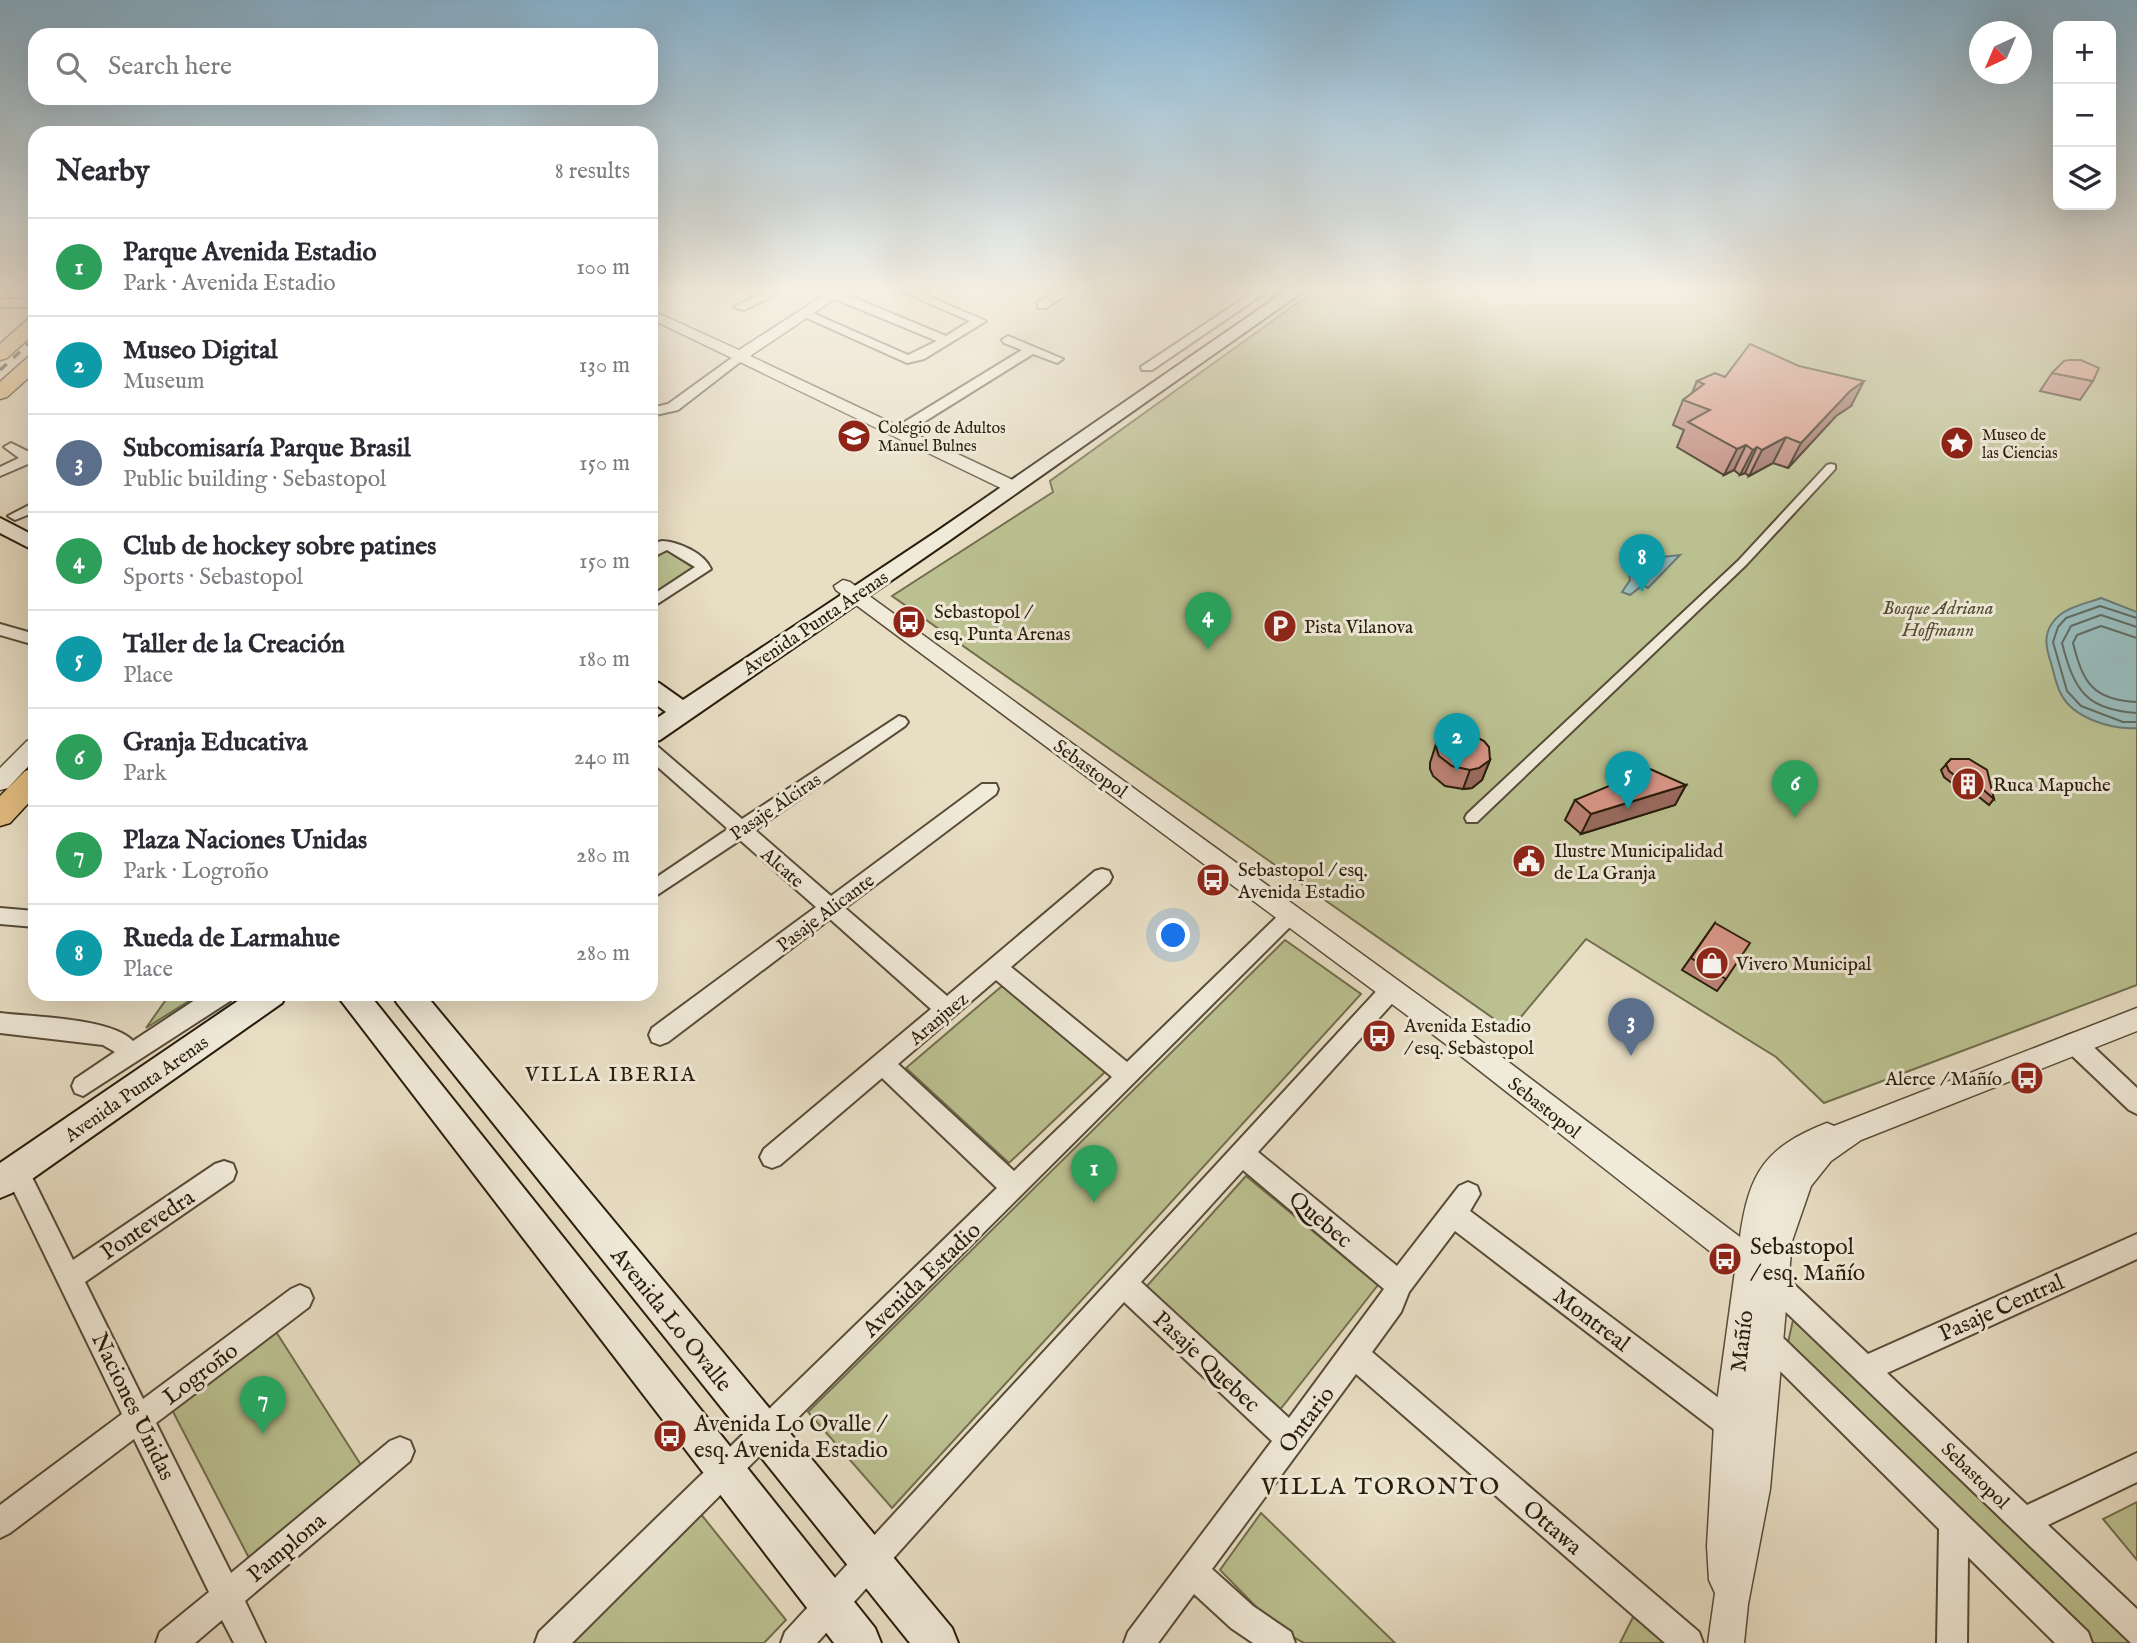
<!DOCTYPE html>
<meta charset="utf-8">
<style>
:root{--surface:#fff;--page:#f2f2f3;--text:#2b2b33;--muted:#7c7c81;--line:#e1e1e2;--accent:#8f2418}
body{margin:0;font-family:"IM FELL English",serif;background:var(--page);color:var(--text)}
.controls{position:absolute;right:21px;top:21px;display:grid;overflow:hidden;border-radius:14px;box-shadow:0 7px 28px #0002}
.controls button{width:63px;height:63px;display:grid;place-items:center;padding:0;border:0;border-bottom:2px solid var(--line);background:var(--surface);color:var(--text);font:35px sans-serif}
.compass{position:absolute;left:1969px;top:21px;width:63px;height:63px;border-radius:50%;background:var(--surface);box-shadow:0 7px 28px #0002;rotate:224deg}
.you{position:absolute;left:1174px;top:936px;width:24px;height:24px;margin:-18px;border:5px solid #fff;border-radius:50%;background:#1a73e8;box-shadow:0 0 0 10px #1a73e833}
.badge{display:grid;place-items:center;width:46px;height:46px;border-radius:50%;background:var(--accent);color:#fff;font-size:23px;font-weight:700}
.pin{position:absolute;translate:-50% -58px;filter:drop-shadow(0 2px 4px #0008)}
.pin::after{content:'';position:absolute;top:37px;width:24px;height:21px;background:inherit;clip-path:polygon(0 0,100% 0,50% 100%)}
.list{margin:0;padding:0;list-style:none}
h2{display:flex;justify-content:space-between;align-items:center;height:91px;margin:0;padding:0 28px;font-size:30px}
h2 small{font-size:23px;font-weight:400;color:var(--muted)}
.list li{display:grid;grid-template-columns:46px 1fr auto;gap:21px;align-items:center;box-sizing:border-box;height:98px;padding:0 28px;border-top:2px solid var(--line)}
.list b{display:block;font-size:26px;white-space:nowrap}
.list p{margin:0;font-size:23px;white-space:nowrap;color:var(--muted)}
.list em{font-size:23px;font-style:normal;color:var(--muted)}
.icon{flex:none;width:38px;height:38px;fill:none;stroke:currentColor;stroke-width:2;stroke-linecap:round;stroke-linejoin:round}
.map{position:relative;flex:none;width:2137px;height:1643px;overflow:hidden}
.search{position:absolute;background:var(--surface);box-shadow:0 7px 28px #0002;left:28px;top:28px;width:630px;height:77px;display:flex;align-items:center;gap:18px;box-sizing:border-box;padding:0 24px;border-radius:21px;color:var(--muted);font-size:26px}
.panel{position:absolute;background:var(--surface);box-shadow:0 7px 28px #0002;left:28px;top:126px;width:630px;height:875px;border-radius:21px}
.map>svg:first-child{display:block}
.green{fill:#bbc090;stroke:#726e4d;stroke-width:2}
.water{fill:#9bb;stroke:#6c7b74;stroke-width:2}
.lines{fill:none;stroke-linecap:round;stroke-linejoin:round}
.shore{stroke:#606c62;stroke-width:2}
.pedestrian-casing{stroke:#584c38;stroke-width:4}
.minor-casing{stroke:#584c38;stroke-width:4}
.tertiary-casing{stroke:#584c38;stroke-width:3}
.secondary-casing{stroke:#281c0a;stroke-width:4}
.primary-casing{stroke:#281c0a;stroke-width:3}
.pedestrian{fill:#f0ead9;fill-rule:evenodd}
.minor{fill:#f0ead9;fill-rule:evenodd}
.tertiary{fill:#f0ead9;fill-rule:evenodd}
.secondary{fill:#f0ead9;fill-rule:evenodd}
.primary{fill:#e4bf82;fill-rule:evenodd}
.rail{stroke:#281c0a;stroke-width:3.5;stroke-dasharray:9 9;stroke-linecap:butt}
.wall{fill:#bb8275;stroke:#281c0a;stroke-width:2}
.shaded-wall{fill:#996a5f;stroke:#281c0a;stroke-width:2}
.building{fill:#da9788;stroke:#281c0a;stroke-width:2}
.labels{text-anchor:middle;stroke-width:6;stroke-linejoin:round;paint-order:stroke}
.far-poi-label{font-size:16px;fill:#281c0a;stroke:#f0ead9;text-anchor:start}
.park-label{font-size:19px;font-style:italic;fill:#544d32;stroke:#f0ead9}
.poi-label{font-size:19px;fill:#281c0a;stroke:#f0ead9;text-anchor:start}
.street-label{font-size:19px;fill:#281c0a;stroke:#f0ead9}
.neighbourhood-label{font-size:21px;letter-spacing:2px;fill:#281c0a;stroke:#f0ead9}
.near-street-label{font-size:23px;fill:#281c0a;stroke:#f0ead9}
.near-poi-label{font-size:23px;fill:#281c0a;stroke:#f0ead9;text-anchor:start}
.near-neighbourhood-label{font-size:24px;letter-spacing:2px;fill:#281c0a;stroke:#f0ead9}
</style>
<div class="map">
<svg width="2137" height="1643" viewBox="0 0 2137 1643">
<rect width="100%" height="100%" fill="#e8dec4"/>
<filter id="stains"><feTurbulence type="fractalNoise" baseFrequency=".00286" numOctaves="4"/><feColorMatrix values="0 0 0 0 .2 0 0 0 0 .09 0 0 0 0 .02 0 0 0 .5 -.17"/></filter>
<radialGradient id="worn" r=".72"><stop offset=".6" stop-color="#630" stop-opacity="0"/><stop offset="1" stop-color="#630" stop-opacity=".3"/></radialGradient>
<g class="green">
<polygon points="1318,288 2137,288 2137,985 1824,1103 1776,1057 1586,939 1510,1030 892,596 1053,492 1050,481"/>
<path d="M666 550 695 569 651 596C651 577 647 559 666 550Z"/>
<polygon points="1285,940 1361,994 892,1508 808,1412"/>
<polygon points="1002,986 1105,1072 1009,1163 906,1068"/>
<polygon points="170,994 200,994 146,1028"/>
<polygon points="1246,1176 1378,1285 1279,1411 1146,1287"/>
<polygon points="1793,1320 1809,1334 2132,1643 2091,1643 1787,1347"/>
<polygon points="273,1327 361,1465 249,1558 169,1404"/>
<polygon points="2137,1502 2137,1560 2103,1519"/>
<polygon points="700,1513 786,1620 764,1643 569,1643"/>
<polygon points="1261,1513 1395,1643 1304,1643 1278,1629 1220,1570"/>
<polygon points="1633,1617 1668,1643 1620,1643"/>
</g>
<g class="water">
<polygon points="1680,555 1648,588 1643,585 1630,595 1622,592 1630,580 1627,561"/>
<path d="M2101 598 2137 612V728C2112 730 2073 718 2061 694 2056 685 2054 673 2051 663 2046 648 2043 635 2053 622 2064 607 2085 604 2101 598Z"/>
</g>
<g class="lines">
<g class="shore">
<polyline points="2137,618 2100,606 2066,618 2058,627 2053,642 2067,691 2081,706 2123,722 2137,722"/>
<path d="M2137 627 2101 615 2071 626 2062 643C2074 690 2086 710 2137 713"/>
<path d="M2137 638 2101 626 2077 635 2073 643C2083 683 2093 700 2137 702"/>
</g>
<defs>
<polygon id="pedestrian" points="1831,464 1835,465 1835,469 1746,565 1477,822 1467,822 1465,818 1467,814 1738,561 1827,465"/>
<g id="minor">
<polygon points="773,288 788,288 744,310 734,307"/>
<polygon points="894,288 909,288 986,321 924,359 907,363 798,314 808,311 908,355 937,341 830,297 830,291 838,291 946,336 970,321"/>
<polygon points="1063,288 1077,288 1046,308 1038,308 1038,302"/>
<polygon points="1259,288 1272,288 1152,370 1142,370 1141,367"/>
<rect x="0" y="299" width="35" height="8"/>
<polygon points="1008,336 1063,359 1057,363 1033,354 903,435 893,435 893,429 1022,350 1004,343 1002,340"/>
<polygon points="740,352 744,353 744,359 678,410 651,416 651,408 668,404"/>
<polygon points="11,443 35,455 35,461 0,476 0,467 19,458 4,447"/>
<polygon points="35,502 35,512 15,520 8,516"/>
<path d="M662 541C679 542 704 553 711 569L651 608V596L695 567 667 550 651 558V544Z"/>
<polygon points="0,624 35,634 35,645 0,635"/>
<path d="M899 716 905 718 908 722 905 726 755 830 831 896 982 784H996L998 789 996 794 845 908 947 996 1095 871 1102 869 1109 871 1112 877 1109 883 1011 967 1127 1062 1284 910 1291 908 1298 910 1301 916 572 1643H535L539 1632 997 1188 882 1078 780 1165 772 1168 764 1165 760 1157 764 1149 931 1009 830 919 668 1042 660 1045 652 1042 649 1035 652 1028 816 907 740 840 651 899V881L728 829 651 761V744L657 746 742 819ZM996 980 1112 1077 1014 1171 898 1064Z"/>
<polygon points="0,908 35,911 35,927 0,924"/>
<path d="M1391 981 1399 984 1402 990 1399 996 1258 1152 1397 1266 1459 1186 1468 1182 1477 1186 1480 1194 1470 1211 1740 1414 1744 1424 1740 1434 1730 1438 1720 1434 1455 1231 1409 1292 1401 1312 1372 1352 1699 1632 1703 1643H1665L1356 1374 1212 1569 1253 1606 1291 1632 1295 1643H1253L1231 1628 1194 1594 1158 1643H1124L1128 1632 1272 1441 1124 1302 817 1643H781L785 1632 1383 984ZM1243 1170 1384 1289 1289 1418 1141 1282Z"/>
<path d="M204 994H233L230 1001 83 1096 75 1093 72 1086 75 1079 115 1052 103 1045 0 1033V1013C32 1017 112 1018 133 1041Z"/>
<polygon points="2074,1033 2082,1036 2137,1088 2137,1114 2129,1110 2066,1050 2063,1043 2066,1036"/>
<polygon points="16,1160 25,1163 73,1260 215,1164 224,1161 233,1164 236,1172 233,1180 85,1282 143,1399 291,1289 300,1285 309,1289 313,1298 309,1307 156,1423 231,1573 390,1441 400,1437 410,1441 414,1451 410,1461 245,1601 265,1643 234,1643 222,1620 195,1643 156,1643 160,1632 209,1592 134,1439 10,1533 0,1538 0,1505 122,1414 4,1171 7,1163"/>
<polygon points="2137,1234 2137,1259 1887,1373 2027,1505 2137,1453 2137,1482 2048,1525 2137,1609 2137,1643 2131,1643 1763,1290 1759,1281 1763,1272 1772,1268 1781,1272 1868,1354"/>
<polygon points="1767,1327 1776,1331 2088,1632 2092,1643 2055,1643 1968,1557 1967,1643 1937,1643 1939,1529 1758,1349 1754,1340 1758,1331"/>
</g>
<g id="tertiary">
<polygon points="835,288 851,288 750,356 1019,483 1022,487 1019,491 1007,491 651,319 651,310 739,350"/>
<path d="M843 580 850 582 1465 1029 1740 1237C1749 1173 1765 1147 1827 1123L1834 1126 2137 1008V1031L1861 1140 1831 1161 1811 1186 1792 1241 1770 1489 1748 1604 1744 1643H1708L1715 1593 1709 1580 1707 1546 1714 1424 1735 1271 1447 1045 836 590 834 586Z"/>
<polygon points="35,738 35,759 8,788 0,790 0,768 27,741"/>
</g>
<g id="secondary">
<polygon points="1290,288 1308,288 950,540 660,740 651,743 651,722 666,712 651,701 651,681 659,683 683,700 936,532"/>
<polygon points="0,518 35,536 35,551 0,533"/>
<polygon points="248,994 287,994 282,1003 12,1193 0,1198 0,1163"/>
<polygon points="336,994 369,994 875,1628 881,1643 834,1643"/>
<polygon points="392,994 425,994 952,1628 958,1643 910,1643 397,1003"/>
</g>
<g id="primary">
<polygon points="35,317 35,333 7,358 0,360 0,344 28,319"/>
<polygon points="35,355 35,372 7,397 0,399 0,382 28,357"/>
<polygon points="35,767 35,796 10,823 0,826 0,796 25,771"/>
</g>
</defs>
<use href="#pedestrian" class="pedestrian-casing"/>
<use href="#minor" class="minor-casing"/>
<use href="#tertiary" class="tertiary-casing"/>
<use href="#secondary" class="secondary-casing"/>
<use href="#primary" class="primary-casing"/>
<use href="#pedestrian" class="pedestrian"/>
<use href="#minor" class="minor"/>
<use href="#tertiary" class="tertiary"/>
<use href="#secondary" class="secondary"/>
<use href="#primary" class="primary"/>
<polyline class="rail" points="0,370 35,338"/>
</g>
<g class="wall">
<polygon points="2052,373 2093,381 2080,400 2040,391"/>
<polygon points="1725,377 1851,406 1836,416 1788,468 1773,463 1749,476 1745,473 1740,475 1734,470 1724,475 1677,447 1684,430 1673,425 1683,400 1692,393 1697,381"/>
<polygon points="1436,744 1490,760 1482,780 1472,788 1463,789 1445,786 1433,776 1430,769 1430,763"/>
<polygon points="1951,759 1994,799 1989,805 1974,793 1961,790 1944,777 1941,770"/>
<polygon points="1686,785 1675,805 1581,834 1565,820 1575,800"/>
<polygon points="1715,923 1726,979 1717,991 1682,970"/>
</g>
<g class="shaded-wall">
<polygon points="1864,381 1851,406 1836,416 1788,468 1801,443 1850,391"/>
<polygon points="1786,437 1773,463 1749,476 1762,450"/>
<polygon points="1746,445 1734,470 1724,475 1737,449"/>
<polygon points="1757,447 1745,473 1740,475 1753,450"/>
<polygon points="1490,760 1482,780 1472,788 1463,789 1470,770"/>
<polygon points="1686,785 1675,805 1581,834 1591,814"/>
</g>
<g class="building">
<polygon points="1750,344 1799,366 1864,381 1850,391 1801,443 1786,437 1762,450 1757,447 1753,450 1746,445 1737,449 1688,422 1710,410 1683,400 1704,384 1697,381 1715,373 1725,377"/>
<polygon points="2069,360 2081,360 2099,368 2093,381 2052,373 2064,361"/>
<polygon points="1468,733 1484,741 1489,747 1490,760 1479,768 1470,770 1452,766 1439,756 1437,750 1436,744 1444,735"/>
<polygon points="1951,759 1969,759 1987,770 1994,799 1979,786 1966,784 1949,771 1946,764"/>
<polygon points="1650,769 1686,785 1591,814 1575,800"/>
<polygon points="1715,923 1750,943 1726,979 1691,958"/>
</g>
<linearGradient id="sky" x2="0" y2="1"><stop stop-color="#88b7d6"/><stop offset="0.56" stop-color="#f5f0e4"/><stop offset="1" stop-color="#f5f0e4" stop-opacity="0"/></linearGradient>
<rect width="2137" height="518" fill="url(#sky)"/>
<defs>
<symbol id="school-disc" viewBox="-11 -11 22 22"><circle r="9.5" fill="#8f2418" stroke="#f0ead9"/><path d="M0-5L7-2L0 1L-7-2ZM-4 1L0 2.5L4 1V4Q0 6-4 4Z" fill="#fff"/></symbol>
<symbol id="sight-disc" viewBox="-11 -11 22 22"><circle r="9.5" fill="#8f2418" stroke="#f0ead9"/><path d="M0-6L1.8-2.2L6-1.7L2.9 1.2L3.7 5.4L0 3.3L-3.7 5.4L-2.9 1.2L-6-1.7L-1.8-2.2Z" fill="#fff"/></symbol>
<symbol id="bus-disc" viewBox="-11 -11 22 22"><circle r="9.5" fill="#8f2418" stroke="#f0ead9"/><path d="M-5-6H5V4H4V6H2V4H-2V6H-4V4H-5ZM-3.5-4V0h7V-4ZM-3.5 1.2v1.5H-2V1.2ZM2 1.2v1.5H3.5V1.2Z" fill="#fff"/></symbol>
<symbol id="parking-disc" viewBox="-11 -11 22 22"><circle r="9.5" fill="#8f2418" stroke="#f0ead9"/><path d="M-3.5-5.5H1a3.5 3.5 0 0 1 0 7H-1V5.5H-3.5ZM-1-3.4V-.6H.8a1.4 1.4 0 0 0 0-2.8Z" fill="#fff"/></symbol>
<symbol id="building-disc" viewBox="-11 -11 22 22"><circle r="9.5" fill="#8f2418" stroke="#f0ead9"/><path d="M-4-6H4V6H1V3H-1V6H-4ZM-2.5-4.3h1.7v1.8h-1.7ZM.8-4.3h1.7v1.8H.8ZM-2.5-1h1.7V.8h-1.7ZM.8-1h1.7V.8H.8Z" fill="#fff"/></symbol>
<symbol id="civic-disc" viewBox="-11 -11 22 22"><circle r="9.5" fill="#8f2418" stroke="#f0ead9"/><path d="M-.6-6.5H3V-4.5H.6V-3L4-1V1h2V6H-6V1h2V-1L-.6-3ZM-1.2 2.5V6h2.4V2.5Z" fill="#fff"/></symbol>
<symbol id="shop-disc" viewBox="-11 -11 22 22"><circle r="9.5" fill="#8f2418" stroke="#f0ead9"/><path d="M-5-2.5h2.3a2.7 3.5 0 0 1 5.4 0H5L5.5 6h-11ZM-1.5-2.5h3a1.5 2.3 0 0 0-3 0Z" fill="#fff"/></symbol>
</defs>
<g fill-rule="evenodd">
<use href="#school-disc" x="835" y="417" width="38" height="38"/>
<use href="#sight-disc" x="1938" y="424" width="38" height="38"/>
<use href="#bus-disc" x="890" y="603" width="38" height="38"/>
<use href="#parking-disc" x="1261" y="607" width="38" height="38"/>
<use href="#building-disc" x="1949" y="765" width="38" height="38"/>
<use href="#civic-disc" x="1510" y="842" width="38" height="38"/>
<use href="#bus-disc" x="1194" y="861" width="38" height="38"/>
<use href="#shop-disc" x="1693" y="944" width="38" height="38"/>
<use href="#bus-disc" x="1360" y="1017" width="38" height="38"/>
<use href="#bus-disc" x="2008" y="1059" width="38" height="38"/>
<use href="#bus-disc" x="1706" y="1240" width="38" height="38"/>
<use href="#bus-disc" x="651" y="1417" width="38" height="38"/>
</g>
<g class="labels">
<g class="far-poi-label">
<text x="878" y="433">Colegio de Adultos<tspan x="878" dy="18">Manuel Bulnes</tspan></text>
<text x="1982" y="440">Museo de<tspan x="1982" dy="18">las Ciencias</tspan></text>
</g>
<g class="park-label">
<text x="1938" y="614">Bosque Adriana<tspan x="1938" dy="22">Hoffmann</tspan></text>
</g>
<g class="poi-label">
<text x="934" y="618">Sebastopol /<tspan x="934" dy="22">esq. Punta Arenas</tspan></text>
<text x="1304" y="633">Pista Vilanova</text>
<text x="1993" y="791">Ruca Mapuche</text>
<text x="1554" y="857">Ilustre Municipalidad<tspan x="1554" dy="22">de La Granja</tspan></text>
<text x="1238" y="876">Sebastopol / esq.<tspan x="1238" dy="22">Avenida Estadio</tspan></text>
<text x="1736" y="970">Vivero Municipal</text>
<text x="1404" y="1032">Avenida Estadio<tspan x="1404" dy="22">/ esq. Sebastopol</tspan></text>
<text x="2002" y="1085" text-anchor="end">Alerce / Mañío</text>
</g>
<g class="street-label">
<text transform="translate(815 622) rotate(-34)" y="7">Avenida Punta Arenas</text>
<text transform="translate(1091 768) rotate(36)" y="7">Sebastopol</text>
<text transform="translate(775 806) rotate(-34)" y="7">Pasaje Alciras</text>
<text transform="translate(783 867) rotate(41)" y="7">Alcate</text>
<text transform="translate(825 912) rotate(-37)" y="7">Pasaje Alicante</text>
<text transform="translate(938 1018) rotate(-40)" y="7">Aranjuez</text>
<text transform="translate(136 1088) rotate(-35)" y="7">Avenida Punta Arenas</text>
<text transform="translate(1545 1107) rotate(38)" y="7">Sebastopol</text>
<text transform="translate(1976 1475) rotate(44)" y="7">Sebastopol</text>
</g>
<g class="neighbourhood-label">
<text x="611" y="1081">VILLA IBERIA</text>
</g>
<g class="near-street-label">
<text transform="translate(1321 1219) rotate(40)" y="8">Quebec</text>
<text transform="translate(147 1224) rotate(-34)" y="8">Pontevedra</text>
<text transform="translate(921 1279) rotate(-44)" y="8">Avenida Estadio</text>
<text transform="translate(2001 1307) rotate(-24)" y="8">Pasaje Central</text>
<text transform="translate(672 1319) rotate(51)" y="8">Avenida Lo Ovalle</text>
<text transform="translate(1592 1319) rotate(37)" y="8">Montreal</text>
<text transform="translate(1741 1341) rotate(-83)" y="8">Mañío</text>
<text transform="translate(1207 1361) rotate(43)" y="8">Pasaje Quebec</text>
<text transform="translate(200 1373) rotate(-37)" y="8">Logroño</text>
<text transform="translate(134 1406) rotate(64)" y="8">Naciones Unidas</text>
<text transform="translate(1306 1419) rotate(-53)" y="8">Ontario</text>
<text transform="translate(1553 1527) rotate(41)" y="8">Ottawa</text>
<text transform="translate(286 1547) rotate(-40)" y="8">Pamplona</text>
</g>
<g class="near-poi-label">
<text x="1750" y="1254">Sebastopol<tspan x="1750" dy="26">/ esq. Mañío</tspan></text>
<text x="694" y="1431">Avenida Lo Ovalle /<tspan x="694" dy="26">esq. Avenida Estadio</tspan></text>
</g>
<g class="near-neighbourhood-label">
<text x="1381" y="1494">VILLA TORONTO</text>
</g>
</g>
<rect width="100%" height="100%" filter="url(#stains)"/>
<rect width="100%" height="100%" fill="url(#worn)"/>
</svg>
<div class="controls">
<button>+</button>
<button>−</button>
<button><svg class="icon" aria-label="layers" viewBox="0 0 24 24"><path d="M12 4l9 5-9 5-9-5zM3 14l9 5 9-5"/></svg></button>
</div>
<svg class="compass" viewBox="-18 -18 36 36"><path d="M0-13l5 13h-10z" fill="#e53935"/><path d="M0 13l5-13h-10z" fill="#7c7c81"/></svg>
<div class="you"></div>
<div class="pin badge" style="left:1094px;top:1203px;background:#2e9e5b">1</div>
<div class="pin badge" style="left:1457px;top:771px;background:#0f9aa8">2</div>
<div class="pin badge" style="left:1631px;top:1056px;background:#5c6f8a">3</div>
<div class="pin badge" style="left:1208px;top:650px;background:#2e9e5b">4</div>
<div class="pin badge" style="left:1628px;top:809px;background:#0f9aa8">5</div>
<div class="pin badge" style="left:1795px;top:818px;background:#2e9e5b">6</div>
<div class="pin badge" style="left:263px;top:1434px;background:#2e9e5b">7</div>
<div class="pin badge" style="left:1642px;top:592px;background:#0f9aa8">8</div>
<div class="search"><svg class="icon" aria-label="search" viewBox="0 0 24 24"><circle cx="10" cy="10" r="6"/><path d="M15 15l6 6"/></svg>Search here</div>
<section class="panel">
<h2>Nearby<small>8 results</small></h2>
<ul class="list">
<li><span class="badge" style="background:#2e9e5b">1</span><div><b>Parque Avenida Estadio</b><p>Park · Avenida Estadio</p></div><em>100 m</em></li>
<li><span class="badge" style="background:#0f9aa8">2</span><div><b>Museo Digital</b><p>Museum</p></div><em>130 m</em></li>
<li><span class="badge" style="background:#5c6f8a">3</span><div><b>Subcomisaría Parque Brasil</b><p>Public building · Sebastopol</p></div><em>150 m</em></li>
<li><span class="badge" style="background:#2e9e5b">4</span><div><b>Club de hockey sobre patines</b><p>Sports · Sebastopol</p></div><em>150 m</em></li>
<li><span class="badge" style="background:#0f9aa8">5</span><div><b>Taller de la Creación</b><p>Place</p></div><em>180 m</em></li>
<li><span class="badge" style="background:#2e9e5b">6</span><div><b>Granja Educativa</b><p>Park</p></div><em>240 m</em></li>
<li><span class="badge" style="background:#2e9e5b">7</span><div><b>Plaza Naciones Unidas</b><p>Park · Logroño</p></div><em>280 m</em></li>
<li><span class="badge" style="background:#0f9aa8">8</span><div><b>Rueda de Larmahue</b><p>Place</p></div><em>280 m</em></li>
</ul>
</section>
</div>
